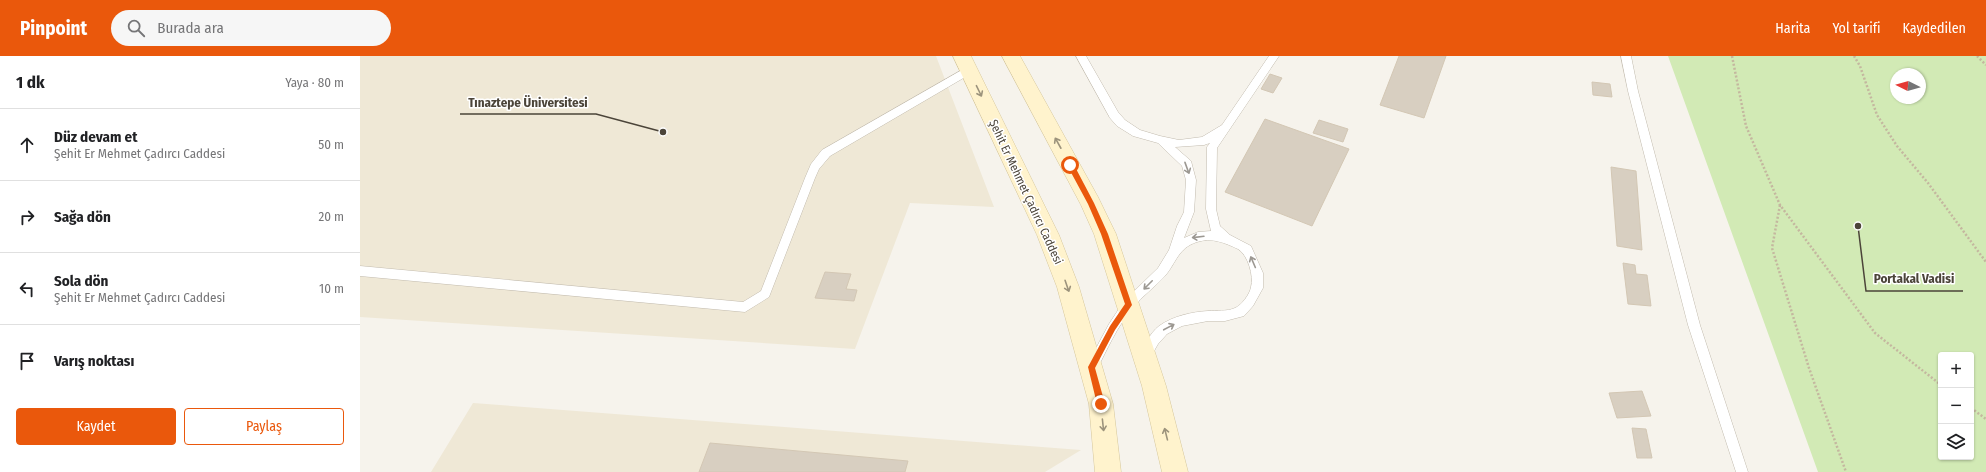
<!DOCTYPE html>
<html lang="tr">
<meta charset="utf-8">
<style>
:root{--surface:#fff;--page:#f6f6f6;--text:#202124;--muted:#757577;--line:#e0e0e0;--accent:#ea580c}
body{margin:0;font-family:"Fira Sans Condensed",sans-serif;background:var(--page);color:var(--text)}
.controls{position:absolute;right:12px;bottom:12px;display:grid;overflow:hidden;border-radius:4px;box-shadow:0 1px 3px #0004}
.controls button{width:36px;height:36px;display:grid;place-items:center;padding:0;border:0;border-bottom:1px solid var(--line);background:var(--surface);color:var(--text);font:20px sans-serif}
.compass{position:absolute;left:1530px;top:12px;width:36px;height:36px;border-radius:50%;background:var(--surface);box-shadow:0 1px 3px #0004;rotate:275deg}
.stop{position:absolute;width:12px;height:12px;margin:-9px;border:3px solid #ea580c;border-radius:50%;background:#fff}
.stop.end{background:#ea580c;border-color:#fff;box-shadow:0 1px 4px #0008}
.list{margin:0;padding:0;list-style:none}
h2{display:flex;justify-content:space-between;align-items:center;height:52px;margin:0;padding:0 16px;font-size:17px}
h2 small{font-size:13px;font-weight:400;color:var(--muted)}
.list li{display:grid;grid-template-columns:26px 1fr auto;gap:12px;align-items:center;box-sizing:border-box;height:72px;padding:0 16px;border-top:1px solid var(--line)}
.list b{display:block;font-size:15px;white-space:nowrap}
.list p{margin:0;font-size:13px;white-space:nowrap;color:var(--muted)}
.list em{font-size:13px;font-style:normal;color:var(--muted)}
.actions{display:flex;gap:8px;padding:12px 16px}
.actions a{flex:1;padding:9px 0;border:1px solid var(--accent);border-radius:4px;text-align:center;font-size:14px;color:var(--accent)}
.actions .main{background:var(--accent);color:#fff}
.icon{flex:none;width:22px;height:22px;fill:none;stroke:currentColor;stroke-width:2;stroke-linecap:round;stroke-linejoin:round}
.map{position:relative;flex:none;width:1626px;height:416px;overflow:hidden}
header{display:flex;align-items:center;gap:24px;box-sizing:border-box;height:56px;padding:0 20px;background:var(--accent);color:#fff}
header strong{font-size:19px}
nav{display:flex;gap:22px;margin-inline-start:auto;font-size:14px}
.search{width:280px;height:36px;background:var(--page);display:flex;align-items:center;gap:10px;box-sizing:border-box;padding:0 14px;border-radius:22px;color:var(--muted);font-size:15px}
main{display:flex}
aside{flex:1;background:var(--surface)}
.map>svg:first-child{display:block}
.education{fill:#efe8d6}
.green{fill:#d2eab5;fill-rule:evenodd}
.building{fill:#d8cfc1;stroke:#d3c7b4}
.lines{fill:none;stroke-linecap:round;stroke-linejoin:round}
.service-casing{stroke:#c2bbae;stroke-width:1}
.secondary-casing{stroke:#d6c79b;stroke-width:1}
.path{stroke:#c4b79f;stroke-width:2.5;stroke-dasharray:2 2;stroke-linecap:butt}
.service{fill:#fff;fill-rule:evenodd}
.secondary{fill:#fff3cd;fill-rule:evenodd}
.oneway{stroke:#9c937c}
.oneway2{stroke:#9c9892}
.route{fill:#ea580c}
.labels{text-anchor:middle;stroke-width:3;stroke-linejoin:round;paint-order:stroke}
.street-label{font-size:12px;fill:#4b4439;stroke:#fff}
.leader{fill:none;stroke:#4b4439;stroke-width:1.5}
.callout-dot{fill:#4b4439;stroke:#fff;stroke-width:1.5}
.callout-label{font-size:13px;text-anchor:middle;font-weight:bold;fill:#4b4439;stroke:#fff;stroke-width:3;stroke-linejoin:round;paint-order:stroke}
</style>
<header>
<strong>Pinpoint</strong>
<div class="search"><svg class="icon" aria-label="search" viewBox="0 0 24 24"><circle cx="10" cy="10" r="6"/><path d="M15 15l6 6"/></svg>Burada ara</div>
<nav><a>Harita</a><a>Yol tarifi</a><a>Kaydedilen</a></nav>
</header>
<main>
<aside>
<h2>1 dk<small>Yaya · 80 m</small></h2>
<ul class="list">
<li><svg class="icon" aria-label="ahead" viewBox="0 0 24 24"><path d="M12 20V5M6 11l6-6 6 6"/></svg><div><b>Düz devam et</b><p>Şehit Er Mehmet Çadırcı Caddesi</p></div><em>50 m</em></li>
<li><svg class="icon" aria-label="right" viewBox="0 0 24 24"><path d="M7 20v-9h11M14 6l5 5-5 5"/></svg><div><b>Sağa dön</b></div><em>20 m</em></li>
<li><svg class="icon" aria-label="left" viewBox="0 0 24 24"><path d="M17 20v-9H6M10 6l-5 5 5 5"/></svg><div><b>Sola dön</b><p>Şehit Er Mehmet Çadırcı Caddesi</p></div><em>10 m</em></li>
<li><svg class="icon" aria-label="arrive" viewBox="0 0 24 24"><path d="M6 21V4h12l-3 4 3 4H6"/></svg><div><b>Varış noktası</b></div></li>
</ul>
<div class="actions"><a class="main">Kaydet</a><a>Paylaş</a></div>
</aside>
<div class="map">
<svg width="1626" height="416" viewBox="0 0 1626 416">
<rect width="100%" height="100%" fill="#f6f3ec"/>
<g class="education">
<polygon points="0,0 576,0 634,151 550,147 495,293 0,261"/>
<polygon points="113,347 721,394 685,416 71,416"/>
</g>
<path class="green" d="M1308 0H1626V416H1458ZM1536 18H1560V42H1536ZM1581 299H1611V401H1581Z"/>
<g class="building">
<polygon points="1039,0 1086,0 1064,62 1020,49"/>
<polygon points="910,18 922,22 913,37 901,33"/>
<polygon points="1232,26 1250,28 1252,41 1233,39"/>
<polygon points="905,63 989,93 952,170 865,136"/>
<polygon points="959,64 988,73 983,86 953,77"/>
<polygon points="1251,111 1276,115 1282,194 1257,190"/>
<polygon points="1263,207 1275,209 1276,218 1287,219 1291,250 1268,248"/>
<polygon points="465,216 491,218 486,233 497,234 494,245 455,242"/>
<polygon points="1282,335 1291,360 1257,362 1249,337"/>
<polygon points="1272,372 1286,373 1292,402 1277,402"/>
<polygon points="350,387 548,405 545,416 339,416"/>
</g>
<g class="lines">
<defs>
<g id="service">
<path d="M716 0H726L758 56 765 64 780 74 800 80 819 84 842 81 862 69 909 0H919L857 92 856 153 860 170 870 179 891 190 903 217V232L893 250 884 260 865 265H848L822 270 807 278 798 288 789 304 785 305 781 304 779 300C784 290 790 277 799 270 813 260 832 256 848 255 857 254 866 256 875 252 881 250 890 238 891 231 894 220 888 199 878 193 865 187 852 181 837 186 818 192 816 207 805 220 795 231 782 240 773 252 757 270 747 294 736 315L732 316 728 315 726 311 749 268 764 245 798 212 809 194 817 170 824 156 826 124 822 110 798 87 773 80 757 70 750 62ZM850 87 847 91 846 153 851 175 838 176 824 182 834 156 836 124 831 105 815 91 844 89Z"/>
<polygon points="1261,0 1271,0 1278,35 1340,269 1388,416 1376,416 1328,269 1268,35"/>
<polygon points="609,10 614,14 612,17 470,100 459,113 455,122 409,241 385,256 0,220 0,210 383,246 401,235 445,122 451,108 462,94"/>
</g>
<g id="secondary">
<polygon points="593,0 611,0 699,179 719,231 753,348 761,416 735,416 729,348 697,231 677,179"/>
<polygon points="642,0 660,0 738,141 756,178 806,330 828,416 802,416 782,330 734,178 721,149"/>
</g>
</defs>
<use href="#service" class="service-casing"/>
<use href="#secondary" class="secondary-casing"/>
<g class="path">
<polyline points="1372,0 1386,70 1420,149 1515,277 1581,329"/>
<polyline points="1494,0 1500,10 1517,59 1537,90 1568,127 1626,206"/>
<polyline points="1617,0 1626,9"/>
<polyline points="1420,149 1412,192 1449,312 1486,416"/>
<polyline points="1611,352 1626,363"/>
</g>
<use href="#service" class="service"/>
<use href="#secondary" class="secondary"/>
</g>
<defs><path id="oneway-shaft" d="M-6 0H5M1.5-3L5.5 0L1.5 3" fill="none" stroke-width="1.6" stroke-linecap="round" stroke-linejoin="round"/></defs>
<g class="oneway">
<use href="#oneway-shaft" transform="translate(619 35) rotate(64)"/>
<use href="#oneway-shaft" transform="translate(698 87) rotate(-119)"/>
<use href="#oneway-shaft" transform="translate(707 230) rotate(71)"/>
<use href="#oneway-shaft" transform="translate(743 369) rotate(84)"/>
<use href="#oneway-shaft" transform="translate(806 378) rotate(-104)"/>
</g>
<g class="oneway2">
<use href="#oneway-shaft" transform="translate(827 112) rotate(70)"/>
<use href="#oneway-shaft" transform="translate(838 181) rotate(173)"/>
<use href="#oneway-shaft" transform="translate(893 206) rotate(-113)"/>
<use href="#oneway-shaft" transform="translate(788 229) rotate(135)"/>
<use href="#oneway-shaft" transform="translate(809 271) rotate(-28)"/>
</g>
<polygon class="route" points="708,107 713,107 734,147 748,178 772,249 755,274 735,312 745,348 741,351 737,348 728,311 750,270 765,248 741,178 728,148 707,109"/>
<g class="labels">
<g class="street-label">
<text transform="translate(666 136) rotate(65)" y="4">Şehit Er Mehmet Çadırcı Caddesi</text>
</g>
</g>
<path class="leader" d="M303 76L236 58H100M1498 170L1506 235H1603"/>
<g class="callout-dot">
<circle cx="303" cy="76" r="4"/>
<circle cx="1498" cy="170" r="4"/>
</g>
<g class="callout-label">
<text x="168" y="51">Tınaztepe Üniversitesi</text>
<text x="1554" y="227">Portakal Vadisi</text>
</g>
</svg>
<div class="controls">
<button>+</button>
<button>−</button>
<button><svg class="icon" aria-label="layers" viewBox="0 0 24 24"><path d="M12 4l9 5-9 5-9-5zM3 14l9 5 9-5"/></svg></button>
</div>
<svg class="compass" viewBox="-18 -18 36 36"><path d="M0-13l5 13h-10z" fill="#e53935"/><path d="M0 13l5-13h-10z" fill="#757577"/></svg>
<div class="stop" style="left:710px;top:109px"></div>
<div class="stop end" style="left:741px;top:348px"></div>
</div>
</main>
